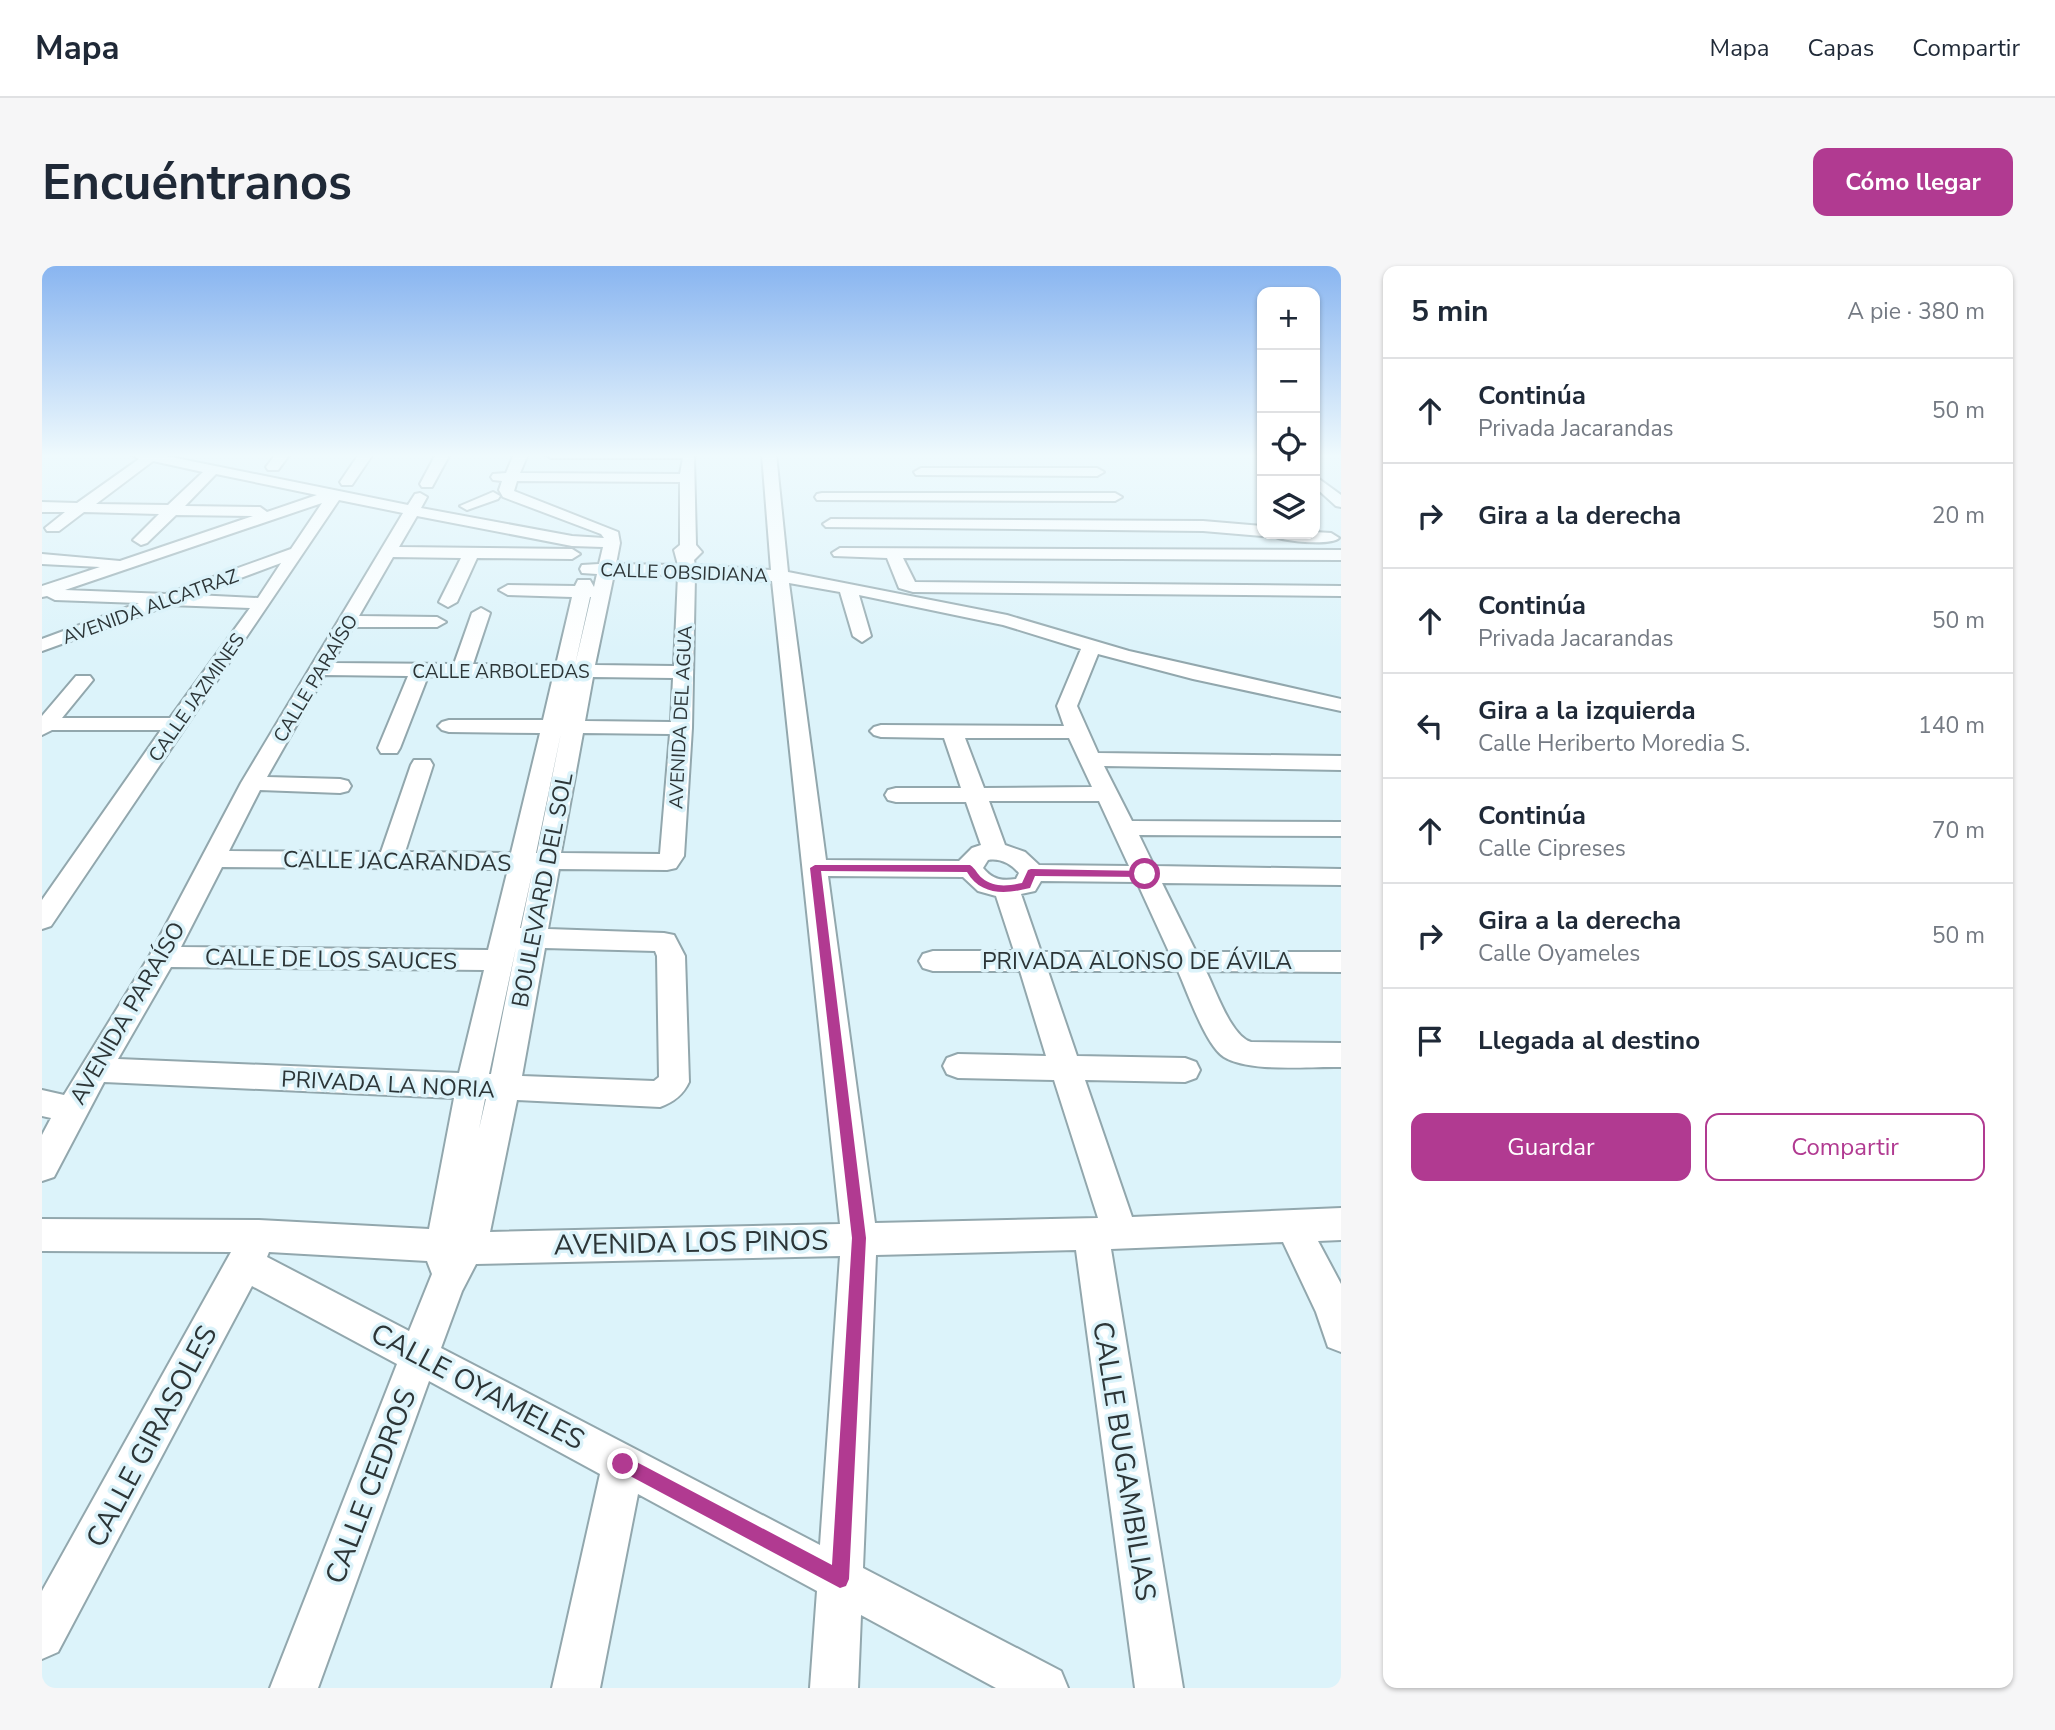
<!DOCTYPE html>
<html lang="es">
<meta charset="utf-8">
<style>
:root{--surface:#fff;--page:#f6f6f7;--text:#1f2937;--muted:#747a83;--line:#e0e1e3;--accent:#b13a91}
body{margin:0;font-family:"Nunito Sans",sans-serif;background:var(--page);color:var(--text)}
.controls{position:absolute;right:21px;top:21px;display:grid;overflow:hidden;border-radius:14px;box-shadow:0 2px 5px #0004}
.controls button{width:63px;height:63px;display:grid;place-items:center;padding:0;border:0;border-bottom:2px solid var(--line);background:var(--surface);color:var(--text);font:35px sans-serif}
.stop{position:absolute;width:21px;height:21px;margin:-16px;border:5px solid #b13a91;border-radius:50%;background:#fff}
.stop.end{background:#b13a91;border-color:#fff;box-shadow:0 2px 7px #0008}
.list{margin:0;padding:0;list-style:none}
h2{display:flex;justify-content:space-between;align-items:center;height:91px;margin:0;padding:0 28px;font-size:30px}
h2 small{font-size:23px;font-weight:400;color:var(--muted)}
.list li{display:grid;grid-template-columns:46px 1fr auto;gap:21px;align-items:center;box-sizing:border-box;height:105px;padding:0 28px;border-top:2px solid var(--line)}
.list b{display:block;font-size:26px;white-space:nowrap}
.list p{margin:0;font-size:23px;white-space:nowrap;color:var(--muted)}
.list em{font-size:23px;font-style:normal;color:var(--muted)}
.actions{display:flex;gap:14px;padding:21px 28px}
.actions a{flex:1;padding:16px 0;border:2px solid var(--accent);border-radius:14px;text-align:center;font-size:24px;color:var(--accent)}
.actions .main{background:var(--accent);color:#fff}
.icon{flex:none;width:38px;height:38px;fill:none;stroke:currentColor;stroke-width:2;stroke-linecap:round;stroke-linejoin:round}
.map{position:relative;flex:none;width:1299px;height:1422px;overflow:hidden;border-radius:14px}
header{display:flex;align-items:center;gap:42px;box-sizing:border-box;height:98px;padding:0 35px;background:var(--surface);border-bottom:2px solid var(--line)}
header strong{font-size:33px}
nav{display:flex;gap:38px;margin-inline-start:auto;font-size:24px}
.intro{display:flex;align-items:center;justify-content:space-between;box-sizing:border-box;height:168px;padding:0 42px}
h1{margin:0;font-size:49px}
.button{padding:18px 32px;border-radius:14px;background:var(--accent);color:#fff;font-size:24px;font-weight:700}
main{display:flex;gap:42px;padding:0 42px}
aside{flex:1;background:var(--surface);border-radius:14px;box-shadow:0 2px 5px #0004}
.map>svg:first-child{display:block}
.lines{fill:none;stroke-linecap:round;stroke-linejoin:round}
.minor-casing{stroke:#92a7ad;stroke-width:4}
.minor{fill:#fff;fill-rule:evenodd}
.route{fill:#b13a91}
.labels{text-anchor:middle;stroke-width:7;stroke-linejoin:round;paint-order:stroke}
.far-street-label{font-size:19px;fill:#2c3537;stroke:#dcf3fa}
.street-label{font-size:23px;fill:#2c3537;stroke:#dcf3fa}
.near-street-label{font-size:28px;fill:#2c3537;stroke:#dcf3fa}
</style>
<header>
<strong>Mapa</strong>
<nav><a>Mapa</a><a>Capas</a><a>Compartir</a></nav>
</header>
<div class="intro"><h1>Encuéntranos</h1><a class="button">Cómo llegar</a></div>
<main>
<div class="map">
<svg width="1299" height="1422" viewBox="0 0 1299 1422">
<rect width="100%" height="100%" fill="#dcf3fa"/>
<g class="lines">
<defs>
<g id="minor">
<path d="M88 188H114L366 239 373 228 378 227 385 231 379 242 530 270 562 272 559 268 461 231 457 224 460 215 451 214 449 211 451 208 464 207 472 188H486L478 207 638 208 641 192H509L502 188H655L652 191 654 279 660 286 652 294 653 299 729 304 720 188H734L746 306 965 349 1087 385 1299 433V445L1151 413 1056 388 1035 440 1056 487 1299 490V504L1062 500 1090 555 1299 556V570L1097 569 1112 600 1299 603V619L1120 617 1154 686H1299V706L1164 705C1174 725 1189 770 1209 776L1299 777V801C1267 800 1209 807 1182 791 1164 780 1145 725 1136 705H1006L1035 790 1143 792 1154 796 1158 804 1154 812 1143 816 1043 814 1090 951 1299 942V974L1276 975 1299 1018V1086L1286 1081 1274 1046 1241 976 1069 983 1141 1422H1093L1034 984 834 989 821 1302 1019 1405 1026 1422H954L819 1349 816 1422H768L775 1325 596 1228 558 1422H510L558 1208 387 1115 276 1422H228L355 1098 210 1020 16 1386 0 1393V1325L189 986 0 985V953L217 954 387 963 412 832 62 816 12 911 0 915V869L9 852 0 850V824L22 829 108 689 199 517 361 247 297 234 9 660 0 663V634L119 464H10L0 469V450L34 410H48L51 414 20 452H128L208 342 127 339 0 385V373L97 337 13 334 5 330 0 331V320L58 301 0 298V288L78 295 211 250 134 249 105 277 99 279 91 274 117 248 42 246 17 265H5L3 262 23 246H0V236L35 237 97 193ZM111 195 161 206 126 239 54 238ZM174 208 275 229 225 246 218 241 143 240ZM475 215 638 216V279L632 284 636 299 574 298 578 277 576 266 472 225ZM280 237 249 283 124 328 23 324ZM375 250 530 280 561 281 557 298 540 299 538 303 540 307 555 308 552 321 548 314H536L533 320 466 319 457 324 466 329 530 331 514 399 431 398 448 347 439 342 430 347 412 398 290 397 311 361H395L404 356 395 351 317 350 351 291 419 292 397 336 406 341 415 336 435 292 530 293 538 288 530 283 357 281ZM239 297 216 332 153 329ZM572 308 636 309 632 400 553 399ZM653 310 730 315 798 958 448 966 475 834 618 841C632 836 641 829 647 816L643 690 632 669 622 667 506 663 517 603 625 604 634 602 642 590 650 462ZM747 317 798 326 811 370 820 376 829 370 817 329 961 359 1039 383 1015 440 1022 460 839 459 832 461 828 465 832 469 839 471 902 472 919 522H854L846 524 843 529 846 534 854 536H924L939 579 930 582 917 595 784 594ZM548 331H549L533 399ZM283 409 366 410 336 482 339 487H355L358 482 386 410 511 411 501 454H407L400 456 396 460 400 464 407 466 498 467 469 587 363 586 391 499 388 494H372L369 499 339 586 187 585 218 524 298 527 306 525 309 520 306 515 298 513 225 511ZM551 411 631 412 629 456 543 455ZM519 467 495 587H494ZM541 467 628 468 618 588 519 587ZM923 472H1027L1050 521 942 522ZM947 535H1057L1087 600 997 599 983 586 963 579ZM946 594C959 592 969 598 977 607L974 613C960 615 951 614 941 602ZM180 601 466 603 446 684 139 681ZM491 603 479 662H478ZM786 610 921 611 936 625 954 630 972 685H891L881 688 877 695 881 702 891 705H978L1004 790 916 788 905 792 901 800 905 808 916 812 1012 814 1056 952 833 957ZM999 615 1095 616 1127 686H999L979 628 993 625ZM474 681 449 808H447ZM503 682 613 685 615 690 617 811 612 815 480 810ZM129 701 442 704 417 807 76 793ZM443 833H444L437 863ZM227 986 385 995 390 1008 367 1065 225 991ZM798 990 778 1279 399 1082 420 1025 434 998Z"/>
<polygon points="234,188 248,188 236,204 226,204 224,201"/>
<polygon points="317,188 331,188 310,219 300,219 298,216"/>
<polygon points="394,188 408,188 390,221 380,221 378,218"/>
<polygon points="879,202 1055,202 1062,206 1055,210 874,209 872,206"/>
<polygon points="1273,210 1299,229 1299,241 1294,240 1273,221"/>
<polygon points="451,226 458,230 456,233 425,244 418,240"/>
<polygon points="780,227 1073,227 1080,231 1073,235 775,234 773,231 775,228"/>
<polygon points="789,253 1161,255 1220,260 1220,268 1226,268 1220,270 1161,265 784,261 781,258"/>
<path d="M1273 266 1289 267 1297 272C1289 280 1237 276 1228 268Z"/>
<polygon points="798,282 1299,284 1299,294 861,292 873,316 1299,320 1299,330 871,326 857,322 845,292 792,290 790,287"/>
</g>
</defs>
<use href="#minor" class="minor-casing"/>
<use href="#minor" class="minor"/>
</g>
<linearGradient id="sky" x2="0" y2="1"><stop stop-color="#89b5f0"/><stop offset="0.49" stop-color="#effafd"/><stop offset="1" stop-color="#effafd" stop-opacity="0"/></linearGradient>
<rect width="1299" height="387" fill="url(#sky)"/>
<path class="route" d="M773 599H928C934 603 935 608 940 612 952 622 966 620 980 617L986 604 989 603 1103 605 1108 608 1103 611 993 610 988 622C964 628 939 630 925 606L779 605 824 972 807 1313 804 1320 798 1322 575 1203 572 1198 575 1192 581 1189 587 1192 790 1299 810 972 768 602Z"/>
<g class="labels">
<g class="far-street-label">
<text transform="translate(642 306) rotate(2)" y="7">CALLE OBSIDIANA</text>
<text transform="translate(108 340) rotate(-20)" y="7">AVENIDA ALCATRAZ</text>
<text x="459" y="412">CALLE ARBOLEDAS</text>
<text transform="translate(273 412) rotate(-59)" y="7">CALLE PARAÍSO</text>
<text transform="translate(154 431) rotate(-55)" y="7">CALLE JAZMINES</text>
<text transform="translate(638 451) rotate(-87)" y="7">AVENIDA DEL AGUA</text>
</g>
<g class="street-label">
<text transform="translate(355 595) rotate(1)" y="8">CALLE JACARANDAS</text>
<text transform="translate(500 624) rotate(-79)" y="8">BOULEVARD DEL SOL</text>
<text transform="translate(289 693) rotate(1)" y="8">CALLE DE LOS SAUCES</text>
<text x="1095" y="703">PRIVADA ALONSO DE ÁVILA</text>
<text transform="translate(85 747) rotate(-60)" y="8">AVENIDA PARAÍSO</text>
<text transform="translate(346 818) rotate(3)" y="8">PRIVADA LA NORIA</text>
</g>
<g class="near-street-label">
<text transform="translate(649 976) rotate(-1)" y="10">AVENIDA LOS PINOS</text>
<text transform="translate(436 1120) rotate(28)" y="10">CALLE OYAMELES</text>
<text transform="translate(109 1170) rotate(-62)" y="10">CALLE GIRASOLES</text>
<text transform="translate(1083 1195) rotate(81)" y="10">CALLE BUGAMBILIAS</text>
<text transform="translate(328 1220) rotate(-69)" y="10">CALLE CEDROS</text>
</g>
</g>
</svg>
<div class="controls">
<button>+</button>
<button>−</button>
<button><svg class="icon" aria-label="locate" viewBox="0 0 24 24"><circle cx="12" cy="12" r="6"/><path d="M12 2v4M12 18v4M2 12h4M18 12h4"/></svg></button>
<button><svg class="icon" aria-label="layers" viewBox="0 0 24 24"><path d="M12 4l9 5-9 5-9-5zM3 14l9 5 9-5"/></svg></button>
</div>
<div class="stop" style="left:1103px;top:608px"></div>
<div class="stop end" style="left:581px;top:1198px"></div>
</div>
<aside>
<h2>5 min<small>A pie · 380 m</small></h2>
<ul class="list">
<li><svg class="icon" aria-label="ahead" viewBox="0 0 24 24"><path d="M12 20V5M6 11l6-6 6 6"/></svg><div><b>Continúa</b><p>Privada Jacarandas</p></div><em>50 m</em></li>
<li><svg class="icon" aria-label="right" viewBox="0 0 24 24"><path d="M7 20v-9h11M14 6l5 5-5 5"/></svg><div><b>Gira a la derecha</b></div><em>20 m</em></li>
<li><svg class="icon" aria-label="ahead" viewBox="0 0 24 24"><path d="M12 20V5M6 11l6-6 6 6"/></svg><div><b>Continúa</b><p>Privada Jacarandas</p></div><em>50 m</em></li>
<li><svg class="icon" aria-label="left" viewBox="0 0 24 24"><path d="M17 20v-9H6M10 6l-5 5 5 5"/></svg><div><b>Gira a la izquierda</b><p>Calle Heriberto Moredia S.</p></div><em>140 m</em></li>
<li><svg class="icon" aria-label="ahead" viewBox="0 0 24 24"><path d="M12 20V5M6 11l6-6 6 6"/></svg><div><b>Continúa</b><p>Calle Cipreses</p></div><em>70 m</em></li>
<li><svg class="icon" aria-label="right" viewBox="0 0 24 24"><path d="M7 20v-9h11M14 6l5 5-5 5"/></svg><div><b>Gira a la derecha</b><p>Calle Oyameles</p></div><em>50 m</em></li>
<li><svg class="icon" aria-label="arrive" viewBox="0 0 24 24"><path d="M6 21V4h12l-3 4 3 4H6"/></svg><div><b>Llegada al destino</b></div></li>
</ul>
<div class="actions"><a class="main">Guardar</a><a>Compartir</a></div>
</aside>
</main>
